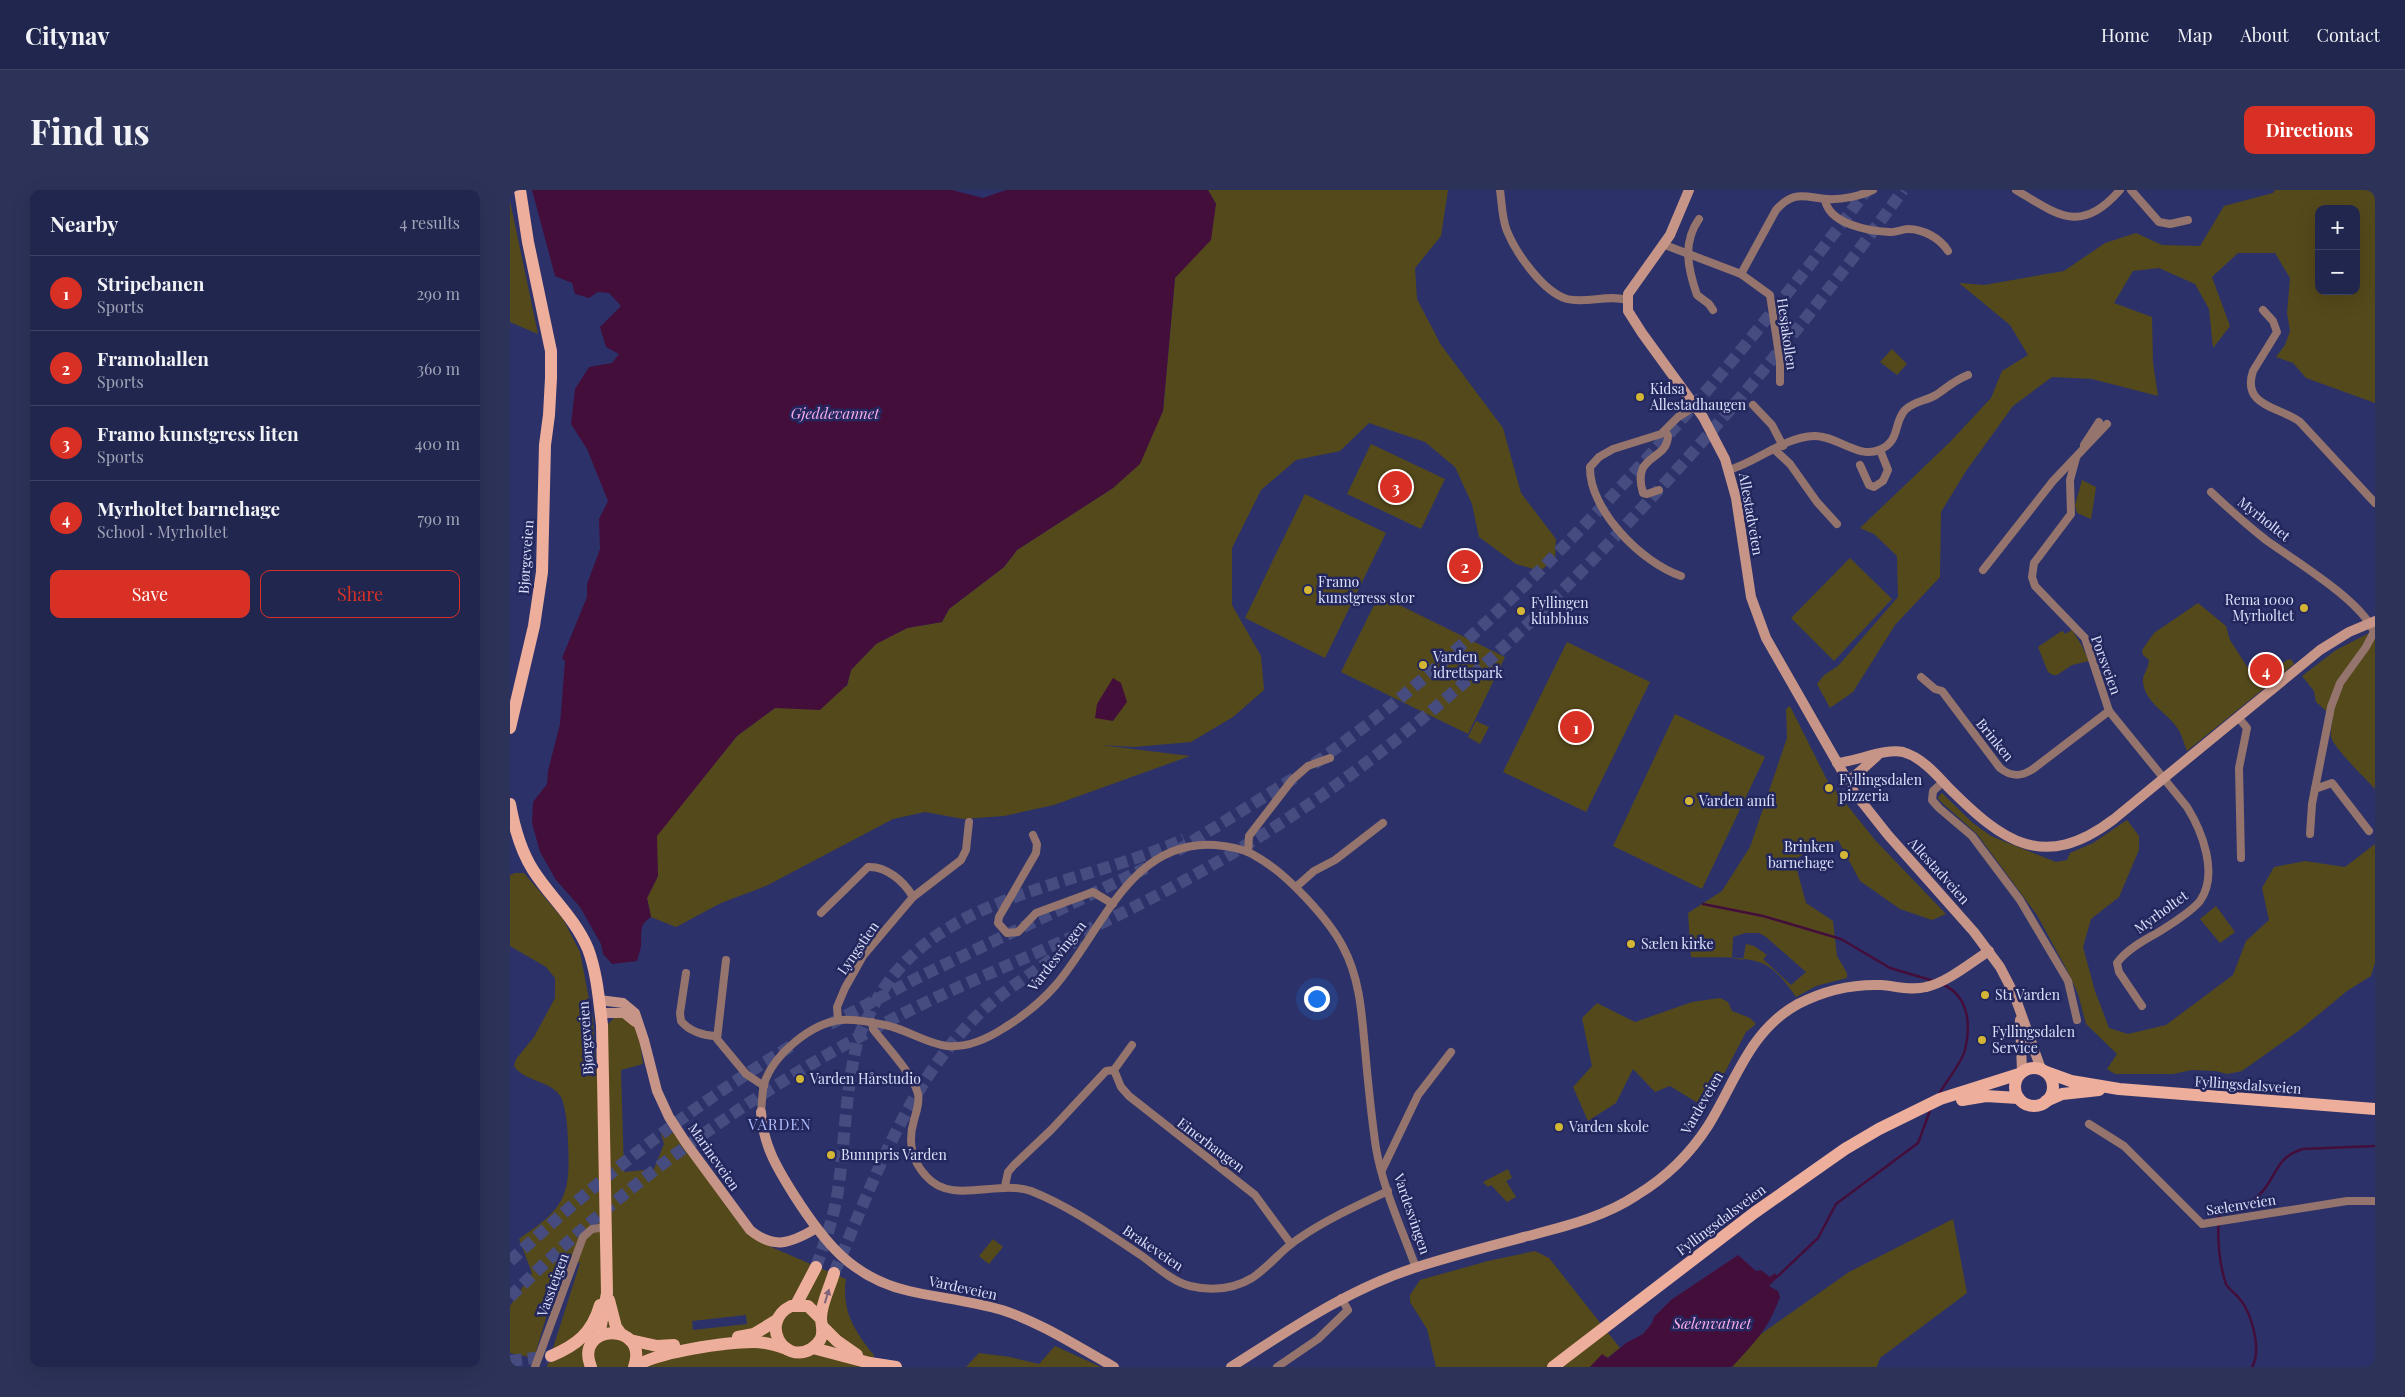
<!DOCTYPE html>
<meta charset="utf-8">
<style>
:root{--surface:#21264f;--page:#2d3259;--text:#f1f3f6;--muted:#a2a5b7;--line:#3e4366;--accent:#d93025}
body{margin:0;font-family:"Playfair Display",serif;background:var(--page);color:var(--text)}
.controls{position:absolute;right:15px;top:15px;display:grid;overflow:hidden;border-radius:10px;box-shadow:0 5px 20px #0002}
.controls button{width:45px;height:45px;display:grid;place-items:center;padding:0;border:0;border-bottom:1px solid var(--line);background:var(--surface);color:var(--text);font:25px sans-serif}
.you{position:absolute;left:806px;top:808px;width:18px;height:18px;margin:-12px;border:4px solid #fff;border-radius:50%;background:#1a73e8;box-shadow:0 0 0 8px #1a73e833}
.badge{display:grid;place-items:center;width:32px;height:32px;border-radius:50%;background:var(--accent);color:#fff;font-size:16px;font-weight:700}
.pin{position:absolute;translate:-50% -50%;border:2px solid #fff;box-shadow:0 1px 5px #0006}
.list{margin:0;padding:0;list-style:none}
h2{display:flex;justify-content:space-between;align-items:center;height:65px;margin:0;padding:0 20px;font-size:21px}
h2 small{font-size:16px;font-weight:400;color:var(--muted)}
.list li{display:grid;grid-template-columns:32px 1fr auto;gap:15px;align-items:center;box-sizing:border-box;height:75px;padding:0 20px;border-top:1px solid var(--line)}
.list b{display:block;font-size:19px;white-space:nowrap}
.list p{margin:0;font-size:16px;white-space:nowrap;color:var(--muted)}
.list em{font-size:16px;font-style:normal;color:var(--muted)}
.actions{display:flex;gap:10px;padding:15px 20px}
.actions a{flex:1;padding:11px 0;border:1px solid var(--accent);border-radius:10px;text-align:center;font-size:18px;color:var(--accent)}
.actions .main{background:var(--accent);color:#fff}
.map{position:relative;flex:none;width:1865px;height:1177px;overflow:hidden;border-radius:10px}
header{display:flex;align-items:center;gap:30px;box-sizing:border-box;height:70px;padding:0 25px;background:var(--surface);border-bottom:1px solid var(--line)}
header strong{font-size:24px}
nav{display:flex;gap:28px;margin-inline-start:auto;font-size:18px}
.intro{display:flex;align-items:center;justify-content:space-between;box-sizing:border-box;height:120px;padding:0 30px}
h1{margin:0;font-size:35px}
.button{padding:12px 22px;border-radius:10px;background:var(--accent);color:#fff;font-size:18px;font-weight:700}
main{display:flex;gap:30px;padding:0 30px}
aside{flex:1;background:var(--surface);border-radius:10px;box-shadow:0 5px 20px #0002}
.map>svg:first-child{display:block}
.green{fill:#54491b;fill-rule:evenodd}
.water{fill:#440e3b}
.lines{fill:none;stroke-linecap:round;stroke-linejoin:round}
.stream{stroke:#440e3b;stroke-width:2.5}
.primary-tunnel{stroke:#464c7f;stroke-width:12;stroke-dasharray:12 6;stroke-linecap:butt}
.minor{stroke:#94746c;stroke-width:8}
.secondary{stroke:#c79587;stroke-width:10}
.primary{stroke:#eeae9c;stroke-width:12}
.oneway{fill:#7e6479}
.poi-dot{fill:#d4b635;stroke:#23275d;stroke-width:2}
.labels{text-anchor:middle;stroke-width:5;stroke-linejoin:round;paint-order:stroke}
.street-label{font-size:14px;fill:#dbe1fc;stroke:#23275d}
.poi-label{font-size:14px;fill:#dbe1fc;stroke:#23275d;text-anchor:start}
.water-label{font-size:15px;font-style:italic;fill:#fdafeb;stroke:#23275d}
.neighbourhood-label{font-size:15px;letter-spacing:1px;fill:#afbdfe;stroke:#23275d}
</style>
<header>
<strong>Citynav</strong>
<nav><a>Home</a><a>Map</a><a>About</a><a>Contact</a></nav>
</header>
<div class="intro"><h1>Find us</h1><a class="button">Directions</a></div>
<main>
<aside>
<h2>Nearby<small>4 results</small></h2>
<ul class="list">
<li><span class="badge">1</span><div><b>Stripebanen</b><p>Sports</p></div><em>290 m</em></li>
<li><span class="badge">2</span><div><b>Framohallen</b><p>Sports</p></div><em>360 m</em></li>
<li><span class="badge">3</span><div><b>Framo kunstgress liten</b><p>Sports</p></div><em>400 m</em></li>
<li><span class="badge">4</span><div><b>Myrholtet barnehage</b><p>School · Myrholtet</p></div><em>790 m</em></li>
</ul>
<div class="actions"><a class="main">Save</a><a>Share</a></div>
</aside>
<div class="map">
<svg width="1865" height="1177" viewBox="0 0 1865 1177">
<rect width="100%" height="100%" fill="#2c3269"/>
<g class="green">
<polygon points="698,0 938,0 931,46 905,78 907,109 931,155 993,238 1011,303 1046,349 1045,369 1030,381 1006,374 969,347 962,314 945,277 915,252 859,233 830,261 786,270 751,300 722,358 722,415 751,466 754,500 723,527 681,552 624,557 590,555 680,566 544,615 494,626 453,629 415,622 383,629 256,696 211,713 166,737 141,727 137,708 148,686 146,646 227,546 265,518 337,496 341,480 366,454 397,438 432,432 439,419 494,377 507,360 603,298 653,221 665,88 706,14"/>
<path d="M1765 0H1865V213L1796 188 1783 173 1766 167 1775 155 1780 141 1777 123 1780 88 1765 63H1728L1702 87 1720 136 1703 158 1699 119 1685 94 1649 78 1623 81 1604 113 1642 127 1643 173 1648 206 1582 189 1542 187 1503 216 1456 281 1431 322 1430 387 1385 435 1343 502 1320 518 1307 494 1314 485 1328 476 1388 407 1387 366 1364 344 1350 338 1439 253 1481 208 1492 181 1518 165 1500 135 1449 93 1474 95 1554 81 1595 53 1626 43 1652 55 1690 56 1714 16 1763 3ZM1809 19H1846V101H1809Z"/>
<polygon points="0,11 28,144 0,132"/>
<polygon points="1382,159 1397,174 1387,185 1370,172"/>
<polygon points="861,254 935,289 911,339 837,304"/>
<polygon points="1572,290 1586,297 1581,329 1567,323 1565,315"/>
<polygon points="795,304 876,343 815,468 735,428"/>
<polygon points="1340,368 1382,409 1324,471 1281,428"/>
<polygon points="869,405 995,467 958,544 831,482"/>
<path d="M1688 413 1716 436 1720 450 1747 492 1777 470 1781 469 1784 474 1677 561C1674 554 1672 545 1668 539 1658 523 1635 513 1633 492 1632 485 1639 478 1639 470L1633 465 1632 460 1644 443Z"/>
<polygon points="1562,440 1571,454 1579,471 1562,475 1547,485 1543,485 1538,482 1528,457 1550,442 1553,441 1555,444"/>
<path d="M1865 440V599C1855 588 1824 558 1821 547 1820 541 1822 533 1823 527L1806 512 1804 501 1792 486 1826 460Z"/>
<polygon points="1057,452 1140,492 1076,622 993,582"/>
<path d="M1280 516 1317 590 1365 650 1436 724 1422 730 1390 719 1350 691 1328 650 1284 669 1296 713 1323 731 1327 766 1337 783V788L1306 796 1286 807C1278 795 1268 781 1254 774 1233 765 1203 768 1181 767L1178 723 1212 701 1240 657 1277 548 1276 519ZM1235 743H1249L1256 747 1296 782 1281 795 1253 769 1257 765 1244 756 1236 754 1233 770 1222 768 1223 747Z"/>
<polygon points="1165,524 1255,567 1192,699 1103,656"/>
<polygon points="966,531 979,537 970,554 958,547"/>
<polygon points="1432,603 1463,633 1481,646 1546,672 1557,670 1560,663 1583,653 1617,630 1629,646 1629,660 1609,707 1581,729 1573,757 1585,801 1599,838 1618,844 1656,835 1723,785 1736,751 1759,730 1752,698 1764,677 1795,671 1835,677 1865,654 1865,773 1861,786 1837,801 1791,839 1732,881 1717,884 1706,881 1682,880 1663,884 1605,884 1597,879 1607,864 1576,834 1568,804 1558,782 1527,725 1467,644 1429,610 1428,607"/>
<path d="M5 683H14L53 729 70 762 83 830 86 876 89 890 98 834 105 827 113 825 128 840 133 874 111 880 114 982 144 979 154 954 151 944 158 936 161 939 224 1026 254 1054 336 1089C331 1120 345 1142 364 1165L362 1177H37L70 1073 54 1068 24 1168 0 1163V1116L22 1083 9 1049C54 1018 61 1008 58 952 58 941 56 917 51 907 41 890 14 892 4 876L6 869 24 847 45 808V788L36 777 0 756V685ZM236 1125 237 1134 183 1140 182 1131Z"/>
<polygon points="1706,716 1725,742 1710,753 1690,729"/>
<polygon points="1210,808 1218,812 1222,821 1240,828 1246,834 1236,842 1196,918 1160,896 1145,902 1123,879 1106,913 1078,931 1063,897 1082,876 1072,828 1087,813 1125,832 1182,812"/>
<polygon points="998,979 1002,988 996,991 1006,1007 997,1012 981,995 978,997 973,992"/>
<polygon points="1443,1029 1457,1103 1370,1168 1367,1177 1222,1177 1251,1144 1339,1082"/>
<polygon points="483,1049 493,1057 479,1074 469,1066"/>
<polygon points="1025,1061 1039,1068 1110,1158 1097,1168 1092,1165 1080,1177 926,1177 917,1139 900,1112 900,1105 910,1090 978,1071"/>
<polygon points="545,1156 591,1177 456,1177 469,1163 500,1167 529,1174"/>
</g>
<g class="water">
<path d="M22 0H442L473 8 496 0H698L706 14 701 50 665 88 653 221 630 274 603 298 507 360 494 377 439 419 432 432 397 438 366 454 341 480 337 495 310 520 265 518 227 546 147 646 148 686 137 708 141 727C128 736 132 742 131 755 131 760 128 766 127 771L102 774 93 764 91 754 70 717 46 690 30 662 22 633 23 612 37 594 38 581 50 534 55 471 52 468 77 407V394L90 359 89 329 98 311 77 259 61 234 65 199 79 177 102 173 109 164 96 157 90 137 111 116 99 103 88 102 79 108 65 104 62 93 45 86Z"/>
<polygon points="603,488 611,493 617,512 603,531 585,528 587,514"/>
<path d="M1228 1065 1246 1081 1251 1080 1260 1087 1265 1083 1268 1087 1259 1096 1268 1101 1270 1107C1258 1140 1245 1152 1222 1177H1080L1092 1164 1098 1168 1116 1153 1133 1144 1142 1133 1144 1127 1161 1110Z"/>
</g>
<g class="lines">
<g class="stream">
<polyline points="1193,714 1253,726 1331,749 1380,778 1424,791"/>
<path d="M1429 904C1436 892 1452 872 1455 860 1461 835 1459 807 1434 795"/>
<polyline points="1268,1086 1308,1048 1326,1014 1408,953 1421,918"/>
<path d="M1742 1177C1752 1160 1742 1123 1729 1108 1725 1103 1719 1100 1716 1094 1709 1074 1707 1047 1709 1025 1720 1016 1737 1015 1748 1006 1767 989 1764 967 1793 959L1865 956"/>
</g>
<g class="primary-tunnel">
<path d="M804 574C896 509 979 433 1058 352 1166 242 1264 124 1357 0"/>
<polyline points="667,661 786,587"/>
<polyline points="320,834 409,787 636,678"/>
<path d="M0 1071C87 990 179 918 281 856"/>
<path d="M306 1077C315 1052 324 1027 328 1000 335 953 335 905 346 858 348 845 354 834 360 823 417 702 567 699 674 649"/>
<path d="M324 1083C364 991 397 892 472 821 502 793 539 775 568 748"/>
<path d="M0 1107C111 996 240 903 379 831 443 797 511 771 577 740 626 717 674 692 721 664 870 576 998 460 1116 335 1216 229 1308 118 1393 0"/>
<polyline points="0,1171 41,1166"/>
</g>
<g class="minor">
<path d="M990 0C992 14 992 29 997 41 1006 63 1033 102 1057 109 1076 114 1098 104 1117 110"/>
<path d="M1506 0C1548 25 1571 45 1610 0"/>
<polyline points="1621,0 1649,32 1660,34 1678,30"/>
<path d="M1315 9C1318 34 1359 41 1379 42 1386 43 1392 39 1398 39 1413 39 1430 48 1438 61"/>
<path d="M1189 29C1172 53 1178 79 1187 105L1199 114 1203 120"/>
<path d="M1155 55 1231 84 1266 20C1284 0 1294 7 1317 9 1331 10 1351 6 1363 0"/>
<polyline points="1231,84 1260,105 1270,171 1270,192"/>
<path d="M1753 120 1763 131 1767 142 1743 181C1731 217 1771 217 1790 232L1865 313"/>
<polyline points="1243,215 1262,235 1273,256"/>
<polyline points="1574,255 1589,232"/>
<polyline points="1265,260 1280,274 1307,312 1327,334"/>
<path d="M1566 268 1560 290 1561 324 1524 373 1522 387 1525 396 1575 448 1599 521 1677 617C1692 641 1709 684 1690 711 1680 723 1660 735 1647 743 1634 750 1616 760 1607 773L1609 782 1632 816"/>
<polyline points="1350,275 1359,295 1364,297 1373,291 1378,280 1370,260"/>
<path d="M1219 280C1247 272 1274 247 1304 246 1326 245 1348 269 1369 260 1391 251 1383 233 1395 220 1404 211 1416 211 1426 205 1438 197 1443 191 1458 185"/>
<path d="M1149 300 1137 304 1133 303C1121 263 1157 272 1158 246L1155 241"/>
<path d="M1701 302C1719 319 1737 335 1756 350 1785 371 1851 410 1864 442L1856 457 1830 493 1821 517 1802 614 1800 644"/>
<polyline points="1473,380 1543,291 1597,234"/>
<path d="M1171 386C1132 373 1079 320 1080 277L1089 267 1103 259 1151 244 1168 227 1184 217"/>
<path d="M1411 487 1425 499 1432 501 1490 578C1501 587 1511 587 1523 579L1599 521"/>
<polyline points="1728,527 1737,538 1729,578 1731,668"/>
<polyline points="1433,592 1423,601 1422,610 1429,618 1462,646 1510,710 1558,791 1567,830"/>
<polyline points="1805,599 1822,593 1859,641"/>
<polyline points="523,645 527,654 526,663 489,727 488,733 497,743 508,742 526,723 583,702 603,714"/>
<polyline points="738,662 739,646 782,590 798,576 820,568"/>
<polyline points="786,697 804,681 825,670 873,633"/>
<path d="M311 723 358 677C376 676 394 691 403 707"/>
<polyline points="216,770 207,849 236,884 254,896"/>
<path d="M176 783 170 823 171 831C179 841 194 846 206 846"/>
<polyline points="328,830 327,817 335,798 353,766 403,707 451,670 456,660 459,632"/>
<path d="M362 832 363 839C376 856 403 884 408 904 410 913 406 922 404 930 398 950 401 970 416 986 442 1016 487 989 521 1001 561 1017 596 1042 632 1066 646 1076 663 1092 680 1096 701 1101 722 1100 742 1088 759 1077 771 1060 788 1049 815 1030 848 1015 878 1001"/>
<polyline points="622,855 604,880 611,897 619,906 745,1005 781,1054"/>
<path d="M251 922C252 913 252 903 254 894 263 865 301 833 331 830 345 829 361 832 375 835 396 839 415 853 437 856 457 858 477 849 494 838 512 827 530 813 545 796 591 743 620 649 705 655 717 656 731 658 742 664 764 676 780 691 797 709 811 724 824 739 833 757 850 788 852 826 855 859 858 892 861 925 866 958 873 999 892 1039 906 1078"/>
<polyline points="1579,934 1614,956 1692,1034 1837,1011 1865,1011"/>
<polyline points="872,980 908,905 941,862"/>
<polyline points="495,996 498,982 504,975 541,940 596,881 604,880"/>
<polyline points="25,1177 73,1047 82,1039 97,1037"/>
<polyline points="767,1177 808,1149 838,1120 831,1108"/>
</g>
<g class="secondary">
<polyline points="1179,0 1160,45 1118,104 1118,121 1132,143 1193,227 1215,269 1226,308 1241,407 1256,448 1344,602 1378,645 1464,742 1490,777 1504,804 1531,879"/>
<path d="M1327 573C1348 571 1375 558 1393 562 1411 567 1426 584 1438 597 1492 651 1533 683 1604 629L1810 460 1839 442 1865 431"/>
<polyline points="1338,592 1367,566"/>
<path d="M89 810 113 813 125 823 134 850 147 901 159 927 176 953 240 1040C264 1060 281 1053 305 1039"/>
<polyline points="91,823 114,823 125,832"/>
<polyline points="1510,830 1512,881"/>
<path d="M251 922C253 955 267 978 284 1005 314 1052 342 1088 399 1101 430 1108 462 1111 492 1120 532 1133 568 1157 604 1177"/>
<path d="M721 1177C781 1139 837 1100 904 1078 941 1066 980 1056 1018 1046 1056 1036 1094 1027 1127 1005 1155 988 1180 964 1198 936 1226 891 1239 841 1288 814 1313 801 1342 794 1371 795 1386 796 1401 801 1416 797 1438 792 1460 773 1479 761"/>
</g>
<g class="primary">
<polyline points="0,538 24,436 32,382 35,255 39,225 41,188 41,161 18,52 10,0"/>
<path d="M0 614C4 636 11 661 23 680 40 707 65 728 78 759 87 783 89 810 92 835L97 1103 89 1146"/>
<circle cx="1524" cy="897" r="19"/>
<polyline points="1536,882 1561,891 1609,899 1865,919"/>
<polyline points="1452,910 1476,906 1508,908"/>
<polyline points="1536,911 1552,904 1589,900"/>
<polyline points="99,1110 106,1137 111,1144"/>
<polyline points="286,1115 306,1077"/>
<path d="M311 1129 298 1116H281C249 1132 273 1175 301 1159 305 1156 309 1153 311 1148 314 1140 311 1135 311 1128 311 1114 320 1097 324 1083"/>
<polyline points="313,1137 327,1151 347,1165"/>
<polyline points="228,1147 244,1144 267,1130"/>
<polyline points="120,1150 147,1156 164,1155"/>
<polyline points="303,1158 360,1173 386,1177"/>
<path d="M41 1166C67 1155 82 1143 90 1115"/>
<path d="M81 1177C63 1133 140 1131 124 1177"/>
<path d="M125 1177C145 1162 217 1152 244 1152 255 1152 266 1155 277 1159"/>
<polyline points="1043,1177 1244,1023 1335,959 1369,939 1430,909 1509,884"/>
</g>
</g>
<defs><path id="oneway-solid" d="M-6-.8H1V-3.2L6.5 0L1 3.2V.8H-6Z" transform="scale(1.25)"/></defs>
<use class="oneway" href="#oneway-solid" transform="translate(317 1106) rotate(-73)"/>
<g class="poi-dot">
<circle cx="1130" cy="207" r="5"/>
<circle cx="798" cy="400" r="5"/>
<circle cx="1794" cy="418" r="5"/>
<circle cx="1011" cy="421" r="5"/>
<circle cx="913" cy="475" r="5"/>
<circle cx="1319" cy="598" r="5"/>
<circle cx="1179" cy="611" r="5"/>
<circle cx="1334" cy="665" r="5"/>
<circle cx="1121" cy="754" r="5"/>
<circle cx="1475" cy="805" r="5"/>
<circle cx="1472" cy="850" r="5"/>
<circle cx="290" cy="889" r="5"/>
<circle cx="1049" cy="937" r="5"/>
<circle cx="321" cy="965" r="5"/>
</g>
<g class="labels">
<g class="street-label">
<text transform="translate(1277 144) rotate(82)" y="5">Hesjakollen</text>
<text transform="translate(1241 324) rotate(80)" y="5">Allestadveien</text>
<text transform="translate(1754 329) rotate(38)" y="5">Myrholtet</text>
<text transform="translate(16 367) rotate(-86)" y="5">Bjørgeveien</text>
<text transform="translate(1596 475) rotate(70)" y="5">Porsveien</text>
<text transform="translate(1485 550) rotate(51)" y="5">Brinken</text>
<text transform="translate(1429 681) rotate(48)" y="5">Allestadveien</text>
<text transform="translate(1651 722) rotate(-36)" y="5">Myrholtet</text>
<text transform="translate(348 758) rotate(-55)" y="5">Lyngstien</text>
<text transform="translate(547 766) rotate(-52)" y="5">Vardesvingen</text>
<text transform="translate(76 848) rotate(-94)" y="5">Bjørgeveien</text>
<text transform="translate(1738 895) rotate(4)" y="5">Fyllingsdalsveien</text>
<text transform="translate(1192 913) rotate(-60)" y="5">Vardeveien</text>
<text transform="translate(701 955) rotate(37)" y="5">Einerhaugen</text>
<text transform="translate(204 967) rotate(55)" y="5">Marineveien</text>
<text transform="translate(1731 1015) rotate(-9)" y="5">Sælenveien</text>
<text transform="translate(902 1024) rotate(71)" y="5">Vardesvingen</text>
<text transform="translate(1211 1030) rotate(-37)" y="5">Fyllingsdalsveien</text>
<text transform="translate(643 1058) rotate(34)" y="5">Brakeveien</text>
<text transform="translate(43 1095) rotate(-70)" y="5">Vassteigen</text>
<text transform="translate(453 1098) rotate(12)" y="5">Vardeveien</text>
</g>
<g class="poi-label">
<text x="1140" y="204">Kidsa<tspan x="1140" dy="16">Allestadhaugen</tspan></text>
<text x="808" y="397">Framo<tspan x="808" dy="16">kunstgress stor</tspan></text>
<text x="1784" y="415" text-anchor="end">Rema 1000<tspan x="1784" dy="16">Myrholtet</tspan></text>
<text x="1021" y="418">Fyllingen<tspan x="1021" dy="16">klubbhus</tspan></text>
<text x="923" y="472">Varden<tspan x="923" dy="16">idrettspark</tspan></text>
<text x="1329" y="595">Fyllingsdalen<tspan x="1329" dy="16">pizzeria</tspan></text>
<text x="1189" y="616">Varden amfi</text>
<text x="1324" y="662" text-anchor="end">Brinken<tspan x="1324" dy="16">barnehage</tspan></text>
<text x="1131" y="759">Sælen kirke</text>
<text x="1485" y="810">St1 Varden</text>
<text x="1482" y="847">Fyllingsdalen<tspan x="1482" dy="16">Service</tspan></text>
<text x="300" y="894">Varden Hårstudio</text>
<text x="1059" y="942">Varden skole</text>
<text x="331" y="970">Bunnpris Varden</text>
</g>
<g class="water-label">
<text x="325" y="229">Gjeddevannet</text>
<text x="1202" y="1139">Sælenvatnet</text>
</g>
<g class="neighbourhood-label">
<text x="270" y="940">VARDEN</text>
</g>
</g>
</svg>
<div class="controls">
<button>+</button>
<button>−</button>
</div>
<div class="you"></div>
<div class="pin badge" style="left:1066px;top:537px">1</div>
<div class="pin badge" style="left:955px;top:376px">2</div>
<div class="pin badge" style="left:886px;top:297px">3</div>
<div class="pin badge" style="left:1756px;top:480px">4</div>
</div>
</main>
